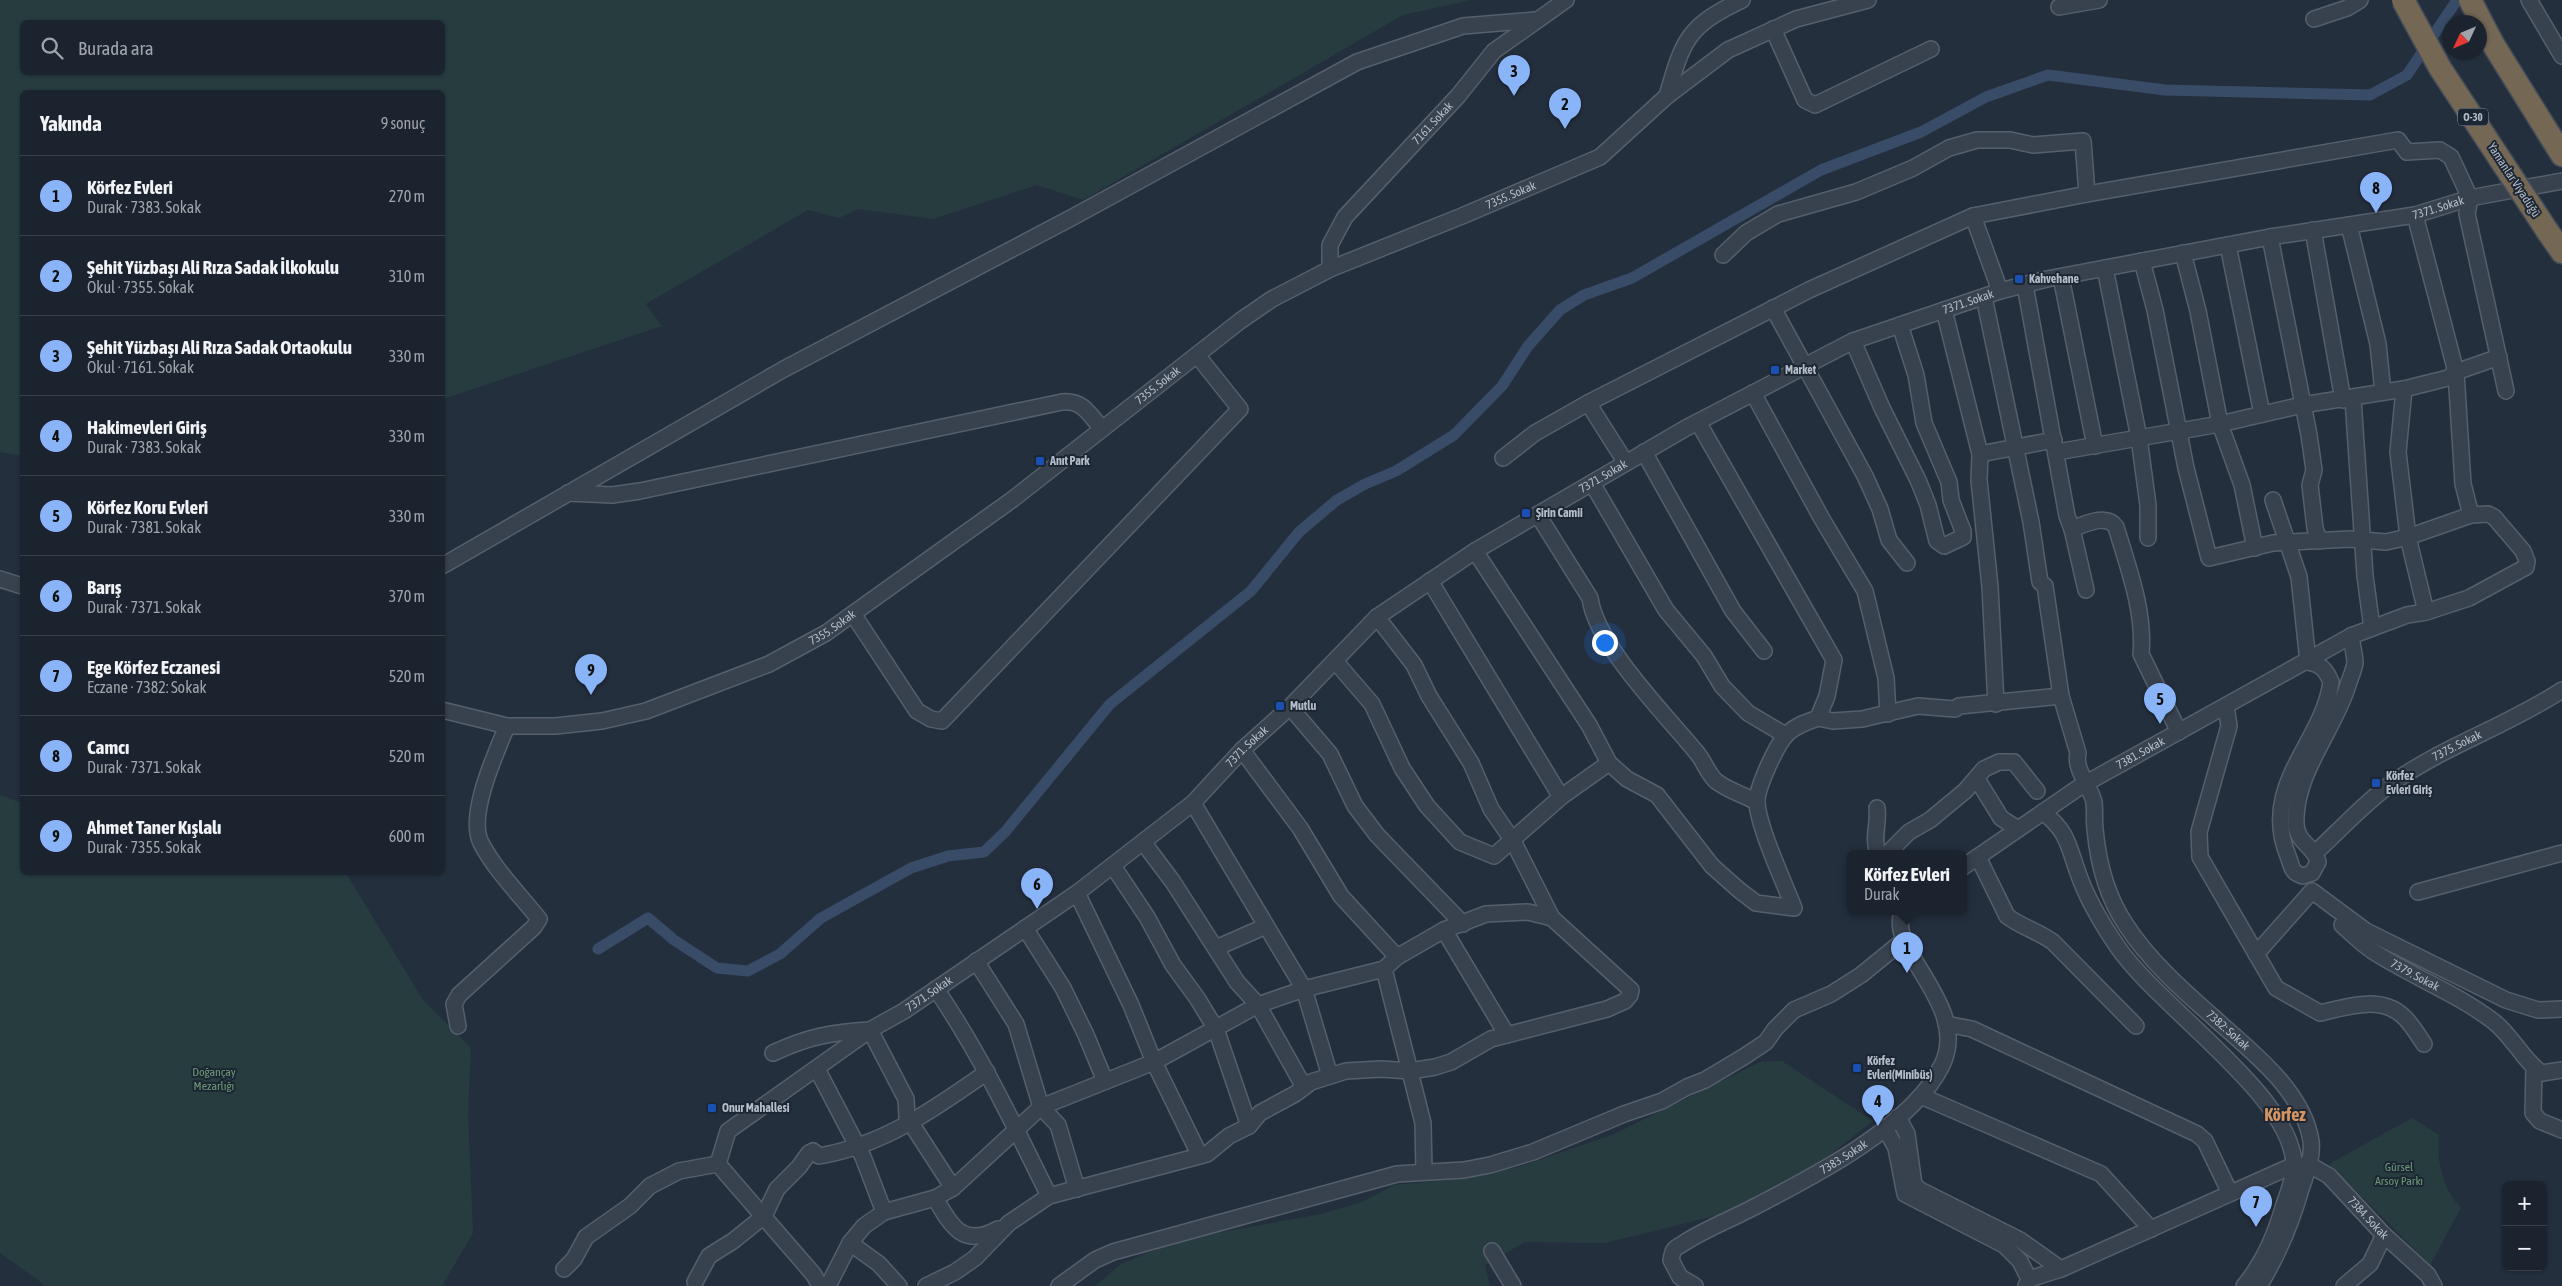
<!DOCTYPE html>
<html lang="tr">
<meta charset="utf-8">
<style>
:root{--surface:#1b232e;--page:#242b36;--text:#f1f3f6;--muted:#a0a4aa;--line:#39404a;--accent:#8ab4f8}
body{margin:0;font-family:"Asap Condensed",sans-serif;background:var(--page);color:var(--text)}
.controls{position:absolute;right:15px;bottom:15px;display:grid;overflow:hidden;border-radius:8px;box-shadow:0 1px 4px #0004}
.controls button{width:45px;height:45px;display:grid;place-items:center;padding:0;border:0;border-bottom:1px solid var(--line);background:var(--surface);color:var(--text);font:25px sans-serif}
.compass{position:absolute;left:2442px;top:15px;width:45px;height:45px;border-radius:50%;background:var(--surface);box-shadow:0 1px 4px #0004;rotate:226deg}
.you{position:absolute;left:1604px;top:642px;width:18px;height:18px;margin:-12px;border:4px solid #fff;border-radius:50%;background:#1a73e8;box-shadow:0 0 0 8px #1a73e833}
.badge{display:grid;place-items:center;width:32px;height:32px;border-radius:50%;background:var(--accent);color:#111;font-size:16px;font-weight:700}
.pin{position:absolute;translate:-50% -41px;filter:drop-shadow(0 1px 2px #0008)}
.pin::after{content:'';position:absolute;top:26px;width:18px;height:15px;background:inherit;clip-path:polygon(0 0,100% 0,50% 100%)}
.popup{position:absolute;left:1847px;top:850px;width:120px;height:65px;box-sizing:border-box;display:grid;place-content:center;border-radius:8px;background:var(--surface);filter:drop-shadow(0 1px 4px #0005);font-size:16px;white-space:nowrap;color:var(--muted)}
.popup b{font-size:19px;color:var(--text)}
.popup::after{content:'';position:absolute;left:50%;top:100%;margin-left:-10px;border:10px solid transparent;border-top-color:var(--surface)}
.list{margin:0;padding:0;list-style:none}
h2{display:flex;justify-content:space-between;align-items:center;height:65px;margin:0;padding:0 20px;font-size:21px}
h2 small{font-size:16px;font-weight:400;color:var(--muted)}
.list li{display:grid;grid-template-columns:32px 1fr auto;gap:15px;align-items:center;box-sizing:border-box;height:80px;padding:0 20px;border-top:1px solid var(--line)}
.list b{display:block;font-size:19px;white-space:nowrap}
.list p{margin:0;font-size:16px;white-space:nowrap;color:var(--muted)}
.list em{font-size:16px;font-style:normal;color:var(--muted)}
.icon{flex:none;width:28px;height:28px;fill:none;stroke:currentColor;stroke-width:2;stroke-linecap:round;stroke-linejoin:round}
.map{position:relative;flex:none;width:2562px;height:1286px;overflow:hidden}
.search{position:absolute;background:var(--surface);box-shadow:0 1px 4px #0004;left:20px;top:20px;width:425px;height:55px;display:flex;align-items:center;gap:12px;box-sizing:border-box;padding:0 18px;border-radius:8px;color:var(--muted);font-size:19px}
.panel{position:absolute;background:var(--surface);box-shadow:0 1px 4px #0004;left:20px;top:90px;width:425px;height:785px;border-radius:8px}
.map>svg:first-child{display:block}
.green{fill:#263c3f;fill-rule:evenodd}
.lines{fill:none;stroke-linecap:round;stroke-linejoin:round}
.canal{stroke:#394c67;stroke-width:11}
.minor-casing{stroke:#565f6c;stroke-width:18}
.highway-casing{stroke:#434c59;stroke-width:25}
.minor{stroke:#38414e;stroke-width:15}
.highway{stroke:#746855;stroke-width:22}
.highway-bridge-casing{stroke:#434c59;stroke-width:25;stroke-linecap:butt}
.highway-bridge{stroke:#746855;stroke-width:22}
.transit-dot{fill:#1a4fb4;stroke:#1d2633;stroke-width:2}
.labels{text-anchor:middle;stroke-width:4;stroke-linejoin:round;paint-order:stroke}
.shield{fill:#1d2633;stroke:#878f9c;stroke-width:1}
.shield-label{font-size:11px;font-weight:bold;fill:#b4bcc9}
.street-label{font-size:12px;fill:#b4bcc9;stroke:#1d2633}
.poi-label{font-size:12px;font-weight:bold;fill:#b4bcc9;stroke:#1d2633;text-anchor:start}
.park-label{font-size:12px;fill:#6b9a76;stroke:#1d2633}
.district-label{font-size:18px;font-weight:bold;fill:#d59563;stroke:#1d2633}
</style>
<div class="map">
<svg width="2562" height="1286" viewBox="0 0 2562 1286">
<rect width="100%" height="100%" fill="#242f3e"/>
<g class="green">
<path d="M0 0H1471L1403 15 1083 200 1037 185 933 219 858 209 839 218 808 210 646 304 662 326 443 399 442 92H22V456L0 452ZM22 22H442V72H22Z"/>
<polygon points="0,795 22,803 22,872 346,873 423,1000 471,1048 468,1114 473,1233 442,1286 46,1286 0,1253"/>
<polygon points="1782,1061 1873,1121 1817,1165 1774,1192 1723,1214 1605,1243 1525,1242 1485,1265 1490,1286 1095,1286 1121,1264 1178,1240 1321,1214 1362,1202 1394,1185 1469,1178 1522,1166 1614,1134 1760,1062"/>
<path d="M2412 1118 2439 1135C2436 1161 2443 1189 2461 1208L2430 1265 2329 1164Z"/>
</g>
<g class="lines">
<polyline class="canal" points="598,949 648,918 674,940 717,968 748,971 780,954 821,918 911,868 948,856 984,852 1005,832 1110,704 1251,591 1299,532 1337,500 1365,484 1396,471 1454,435 1502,386 1528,346 1560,310 1584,295 1632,278 1821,170 1921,132 1986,97 2048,75 2165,90 2370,95 2407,75 2457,0"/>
<defs>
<g id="minor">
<polyline points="2529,0 2562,56"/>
<polyline points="2059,7 2099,0"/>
<polyline points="2314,19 2347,8 2360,0"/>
<polyline points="1773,29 1805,100 1815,105 1931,49"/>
<path d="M1667 96C1683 40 1687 26 1742 0"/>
<polyline points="2415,215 2456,372 2463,484 2471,515"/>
<polyline points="1973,216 2000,291"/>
<polyline points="2349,225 2378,344 2383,392"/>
<polyline points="2313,230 2343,400"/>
<polyline points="2270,237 2309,435 2314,470 2310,485 2315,528 2319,541"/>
<polyline points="2228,245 2262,414"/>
<polyline points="2183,253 2198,311 2220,424 2242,485 2255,548"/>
<polyline points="1723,255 1746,233 1778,214 1856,192 1913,168 1949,148 1977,140 2010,140 2033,145 2083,141 2087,194"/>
<polyline points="2105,268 2139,438 2148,505 2148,538"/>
<path id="s1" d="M1330 269V245L1345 217 1458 96 1494 51 1566 0"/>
<polyline points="2061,277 2095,446"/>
<path d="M2025 285 2067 516 2072 529C2085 524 2107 513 2116 527 2128 567 2145 612 2141 654L2179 732"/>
<path id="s2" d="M1984 297 2031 522 2040 582 2045 586 2061 696 2078 753C2074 770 2090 785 2094 802 2095 811 2094 820 2095 829 2098 862 2107 897 2126 925 2148 959 2181 989 2212 1016 2248 1049 2303 1089 2311 1141 2313 1158 2306 1174 2301 1189 2291 1224 2278 1255 2259 1286"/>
<polyline points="1773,308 1865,476 1880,509 1889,540 1907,563"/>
<polyline points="1944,310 1980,454 1979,480 1990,587 1996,704"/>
<polyline points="1853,341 1882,408 1918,480 1928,505 1937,541 1944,546 1963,537 1963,531 1951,500 1949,482 1924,423 1916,375 1900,325"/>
<polyline points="2404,389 2398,452 2408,537 2426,612"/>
<polyline points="1753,393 1822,519 1865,591 1886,678 1888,714"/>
<polyline points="2353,399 2365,576 2372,628"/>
<polyline points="1644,452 1733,611 1764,651"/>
<polyline points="2057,452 2220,424 2302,405 2404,389 2448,378 2456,372 2499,357"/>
<polyline points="1980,454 2054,440"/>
<polyline points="1503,458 1535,433 1588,403"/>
<polyline points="1626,463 1588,403 1809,290 1973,216 2087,194 2398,140 2407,152 2440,150 2451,157 2470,198 2467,214 2506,391"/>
<polyline points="1592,483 1666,610 1704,656 1722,686 1748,713 1785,735"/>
<path d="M568 493 612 495 640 491 1062 402C1083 400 1089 414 1102 429"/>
<polyline points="2273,500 2299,577 2308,662"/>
<path d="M1538 515 1590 598C1596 645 1666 715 1697 753 1704 761 1708 774 1716 781 1727 790 1744 795 1757 802"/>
<polyline points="2072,529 2086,590"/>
<path d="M1475 551 1589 725 1609 763 1627 779 1657 795 1712 866 1739 890 1756 903 1794 908C1784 882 1759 829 1757 803 1756 789 1777 743 1788 733 1797 725 1807 722 1818 718L1827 696 1834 660 1698 422"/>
<polyline points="442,566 784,369 1071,218 1357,62 1463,26 1535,20"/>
<polyline points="0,579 22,586"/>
<polyline points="1430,581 1561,797"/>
<polyline points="853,614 917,711 931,719 942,721 1240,409 1197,355"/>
<polyline points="1335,661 1372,704 1402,768 1427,806 1460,842 1494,856 1561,797 1609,763"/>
<path d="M2308 662C2321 664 2326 670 2331 682 2323 742 2259 786 2288 856 2292 866 2291 873 2303 876L2312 873 2318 862C2315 846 2297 844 2296 824 2294 774 2334 731 2348 685 2350 678 2354 670 2355 663 2355 655 2352 645 2351 636"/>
<polyline points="1290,707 1330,754 1355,806 1377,835 1463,924"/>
<path d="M2226 707 2229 726 2199 832 2200 857 2276 988 2320 1013C2346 1007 2380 995 2403 1016 2411 1023 2418 1035 2424 1044"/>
<path id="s3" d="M442 710 507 726H555L602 721 646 711 769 664 826 633 1013 499 1240 321 1272 299 1330 269 1462 216 1600 157 1667 96 1728 50 1796 19 1868 0"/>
<polyline points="1818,718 1833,721 1862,719 1918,706 1955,709 1959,706 2061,696"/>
<polyline points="1242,750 1300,828 1341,896 1397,957"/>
<polyline points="1977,779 2001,818 2018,829"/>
<polyline points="1193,803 1304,989 1330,1076"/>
<path d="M1877 808C1879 825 1872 838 1878 854"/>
<path d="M2043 812C2068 832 2068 845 2078 873 2087 899 2102 924 2117 946 2158 1007 2291 1094 2294 1164 2295 1178 2287 1195 2283 1208 2275 1236 2263 1263 2244 1286"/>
<polyline points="1143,842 1173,882 1237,982 1258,1005 1304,1087"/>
<path id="s4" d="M2315 853C2341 829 2366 801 2395 781 2447 745 2509 725 2562 690"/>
<polyline points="1887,854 1909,832 1930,820 1965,791 1984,769 1999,762 2014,762 2037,791"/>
<path d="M1978 857 2007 916C2021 927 2038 931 2053 942L2136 1026"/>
<polyline points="1113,866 1147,917 1173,965 1197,998 1216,1029 1249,1126"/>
<path id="s5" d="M1963 867 2081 786 2351 636 2407 615 2426 612 2469 598 2526 567 2527 561 2523 551 2494 517 2488 514 2471 515 2408 537 2386 542 2350 539 2273 543 2209 558 2186 468 2155 310 2142 261"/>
<polyline points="2418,892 2562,853"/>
<polyline points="1077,893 1131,1005 1154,1062 1200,1156"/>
<path id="s6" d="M2342 925C2352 934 2363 945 2374 952 2413 977 2456 993 2493 1021 2512 1035 2524 1062 2542 1073L2562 1070"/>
<polyline points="1025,928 1063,988 1086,1035 1105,1081"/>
<polyline points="1444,930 1507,1035"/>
<polyline points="1216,948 1266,926"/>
<polyline points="2256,954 2312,891 2366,931 2506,1000 2538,1010 2562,1009"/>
<polyline points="976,961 1016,1024 1041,1107 1058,1125 1077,1189"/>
<polyline points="1384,969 1423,1123 1424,1172"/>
<path d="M936 989C981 1055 1014 1125 1049 1196"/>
<polyline points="1946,1024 1972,1029 2197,1134 2205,1141 2230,1193"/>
<path d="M458 1026 454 1004 459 995 534 927 539 919C520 895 495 870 481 843 467 815 496 753 507 726"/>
<path d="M773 1053C807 1037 832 1032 870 1030L906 1099 907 1117 953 1188"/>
<polyline points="2534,1068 2533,1113 2540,1121 2562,1130"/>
<polyline points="817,1069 863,1157 884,1212"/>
<polyline points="1921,1096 2101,1174 2151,1229"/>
<polyline points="1898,1117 1907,1134 1914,1185 1920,1190 2020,1240 2061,1269"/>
<polyline points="1885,1128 1896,1148 1905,1194 2004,1245 2020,1261 2029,1279 2026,1286"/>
<path id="s7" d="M718 1164 728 1131 870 1030 904 1011 1077 893 1193 803 1242 750 1290 707 1377 617 1475 551 1686 428 1853 341 2000 291 2047 279 2270 237 2415 215 2470 198 2562 181"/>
<polyline points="718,1164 814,1275 820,1286"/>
<path d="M935 1198C952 1227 963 1248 998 1229"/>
<polyline points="850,1243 879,1264 899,1286"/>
<polyline points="1492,1251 1513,1286"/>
<polyline points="564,1269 574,1259 586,1237 630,1206 650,1186 679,1171 718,1164"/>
<path id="s8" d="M2029 1279 2061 1269 2294 1165H2310L2329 1176 2384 1235 2428 1275 2434 1286"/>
<path d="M695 1282 709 1256 733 1241 764 1216 777 1189 799 1167 809 1153 813 1151 819 1156C884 1145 934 1109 987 1072"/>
<polyline points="828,1286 850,1243 864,1226 884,1212 935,1198 953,1188 1041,1107 1154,1062 1258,1005 1304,989 1384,969 1397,957 1444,930 1486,914 1528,912 1552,918"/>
<polyline points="926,1286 955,1272 975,1258 1009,1223 1049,1196 1207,1154 1229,1136 1249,1126 1260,1113 1295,1094 1311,1082 1346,1071 1381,1069 1410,1071 1435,1067 1451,1062 1491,1039 1607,1009 1625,1001 1630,995 1631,990 1552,918 1513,841 1491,809 1471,763 1429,696 1414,665 1377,617"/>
<polyline points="1059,1286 1095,1260 1113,1252 1397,1174 1464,1170 1490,1165 1533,1152 1624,1114 1662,1101 1687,1087 1705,1080 1745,1056 1766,1042 1775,1029 1794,1010 1831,994 1861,975 1904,940"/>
<path id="s9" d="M1695 1286 1680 1277 1671 1260C1672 1257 1672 1252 1674 1250 1677 1246 1683 1244 1687 1241 1710 1227 1734 1218 1758 1205 1816 1175 1913 1125 1942 1065 1971 1006 1887 952 1902 912"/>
<polyline points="2344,1286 2370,1264 2384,1235"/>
</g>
<g id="highway">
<polyline points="2470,0 2493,44 2562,155"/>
<polyline points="2548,232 2562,252"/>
</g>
</defs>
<use href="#minor" class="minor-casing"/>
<use href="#highway" class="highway-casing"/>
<use href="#minor" class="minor"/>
<use href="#highway" class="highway"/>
<defs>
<polyline id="highway-bridge" points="2403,0 2440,68 2548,232"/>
</defs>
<use href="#highway-bridge" class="highway-bridge-casing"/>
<use href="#highway-bridge" class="highway-bridge"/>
</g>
<g class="transit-dot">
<rect x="2014" y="274" width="10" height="10" rx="2.5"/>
<rect x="1770" y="365" width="10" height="10" rx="2.5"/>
<rect x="1035" y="456" width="10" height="10" rx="2.5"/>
<rect x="1521" y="508" width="10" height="10" rx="2.5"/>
<rect x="1275" y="701" width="10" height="10" rx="2.5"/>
<rect x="2371" y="778" width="10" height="10" rx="2.5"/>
<rect x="1852" y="1063" width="10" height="10" rx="2.5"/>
<rect x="707" y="1103" width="10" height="10" rx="2.5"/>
</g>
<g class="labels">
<rect class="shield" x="2458" y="108.5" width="30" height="17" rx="4"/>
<g class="shield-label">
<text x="2473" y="121">O-30</text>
</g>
<g class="street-label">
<text dy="4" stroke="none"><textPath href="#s1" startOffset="184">7161. Sokak</textPath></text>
<text transform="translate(2514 180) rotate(57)" y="4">Yamanlar Viyadüğü</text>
<text dy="4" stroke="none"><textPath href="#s3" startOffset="1222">7355. Sokak</textPath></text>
<text dy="4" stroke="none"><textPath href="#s7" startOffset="2018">7371. Sokak</textPath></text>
<text dy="4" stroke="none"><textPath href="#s7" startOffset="1538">7371. Sokak</textPath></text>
<text dy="4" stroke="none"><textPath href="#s3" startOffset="818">7355. Sokak</textPath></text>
<text dy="4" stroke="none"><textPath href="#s7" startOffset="1132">7371. Sokak</textPath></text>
<text dy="4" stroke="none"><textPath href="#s3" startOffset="412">7355. Sokak</textPath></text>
<text dy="4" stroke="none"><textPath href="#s7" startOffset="682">7371. Sokak</textPath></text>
<text dy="4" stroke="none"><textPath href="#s4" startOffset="179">7375. Sokak</textPath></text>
<text dy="4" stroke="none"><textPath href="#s5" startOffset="211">7381. Sokak</textPath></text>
<text dy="4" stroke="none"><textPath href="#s6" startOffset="89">7379. Sokak</textPath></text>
<text dy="4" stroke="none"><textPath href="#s7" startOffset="278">7371. Sokak</textPath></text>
<text dy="4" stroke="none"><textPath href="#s2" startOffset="796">7382: Sokak</textPath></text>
<text dy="4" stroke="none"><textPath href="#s9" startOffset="241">7383. Sokak</textPath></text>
<text dy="4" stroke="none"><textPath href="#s8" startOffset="384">7384. Sokak</textPath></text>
</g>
<g class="poi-label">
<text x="2029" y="283">Kahvehane</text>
<text x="1785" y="374">Market</text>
<text x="1050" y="465">Anıt Park</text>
<text x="1536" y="517">Şirin Camii</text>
<text x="1290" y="710">Mutlu</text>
<text x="2386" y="780">Körfez<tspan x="2386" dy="14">Evleri Giriş</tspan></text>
<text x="1867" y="1065">Körfez<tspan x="1867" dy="14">Evleri(Minibüs)</tspan></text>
<text x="722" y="1112">Onur Mahallesi</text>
</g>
<g class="park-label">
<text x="214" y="1076">Doğançay<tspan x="214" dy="14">Mezarlığı</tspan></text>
<text x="2399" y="1171">Gürsel<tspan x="2399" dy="14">Arsoy Parkı</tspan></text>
</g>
<g class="district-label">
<text x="2285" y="1121">Körfez</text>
</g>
</g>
</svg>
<div class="controls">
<button>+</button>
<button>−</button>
</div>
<svg class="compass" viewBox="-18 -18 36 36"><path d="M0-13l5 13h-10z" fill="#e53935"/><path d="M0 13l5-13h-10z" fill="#a0a4aa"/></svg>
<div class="you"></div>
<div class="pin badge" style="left:1907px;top:973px">1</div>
<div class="popup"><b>Körfez Evleri</b>Durak</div>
<div class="pin badge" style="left:1565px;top:129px">2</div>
<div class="pin badge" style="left:1514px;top:96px">3</div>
<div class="pin badge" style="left:1878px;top:1126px">4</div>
<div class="pin badge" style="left:2160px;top:724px">5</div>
<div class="pin badge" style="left:1037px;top:909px">6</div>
<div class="pin badge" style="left:2256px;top:1227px">7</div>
<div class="pin badge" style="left:2376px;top:213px">8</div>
<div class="pin badge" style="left:591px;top:695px">9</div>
<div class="search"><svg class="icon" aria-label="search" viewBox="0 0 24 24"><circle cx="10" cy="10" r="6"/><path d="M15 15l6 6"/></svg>Burada ara</div>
<section class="panel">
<h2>Yakında<small>9 sonuç</small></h2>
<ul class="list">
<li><span class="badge">1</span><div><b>Körfez Evleri</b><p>Durak · 7383. Sokak</p></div><em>270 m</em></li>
<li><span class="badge">2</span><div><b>Şehit Yüzbaşı Ali Rıza Sadak İlkokulu</b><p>Okul · 7355. Sokak</p></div><em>310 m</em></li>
<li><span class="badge">3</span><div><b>Şehit Yüzbaşı Ali Rıza Sadak Ortaokulu</b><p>Okul · 7161. Sokak</p></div><em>330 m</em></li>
<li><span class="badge">4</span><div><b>Hakimevleri Giriş</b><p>Durak · 7383. Sokak</p></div><em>330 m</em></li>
<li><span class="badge">5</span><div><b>Körfez Koru Evleri</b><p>Durak · 7381. Sokak</p></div><em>330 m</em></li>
<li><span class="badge">6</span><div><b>Barış</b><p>Durak · 7371. Sokak</p></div><em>370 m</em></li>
<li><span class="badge">7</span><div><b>Ege Körfez Eczanesi</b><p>Eczane · 7382: Sokak</p></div><em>520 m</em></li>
<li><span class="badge">8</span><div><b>Camcı</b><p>Durak · 7371. Sokak</p></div><em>520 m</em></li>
<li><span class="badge">9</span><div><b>Ahmet Taner Kışlalı</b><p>Durak · 7355. Sokak</p></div><em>600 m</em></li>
</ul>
</section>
</div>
